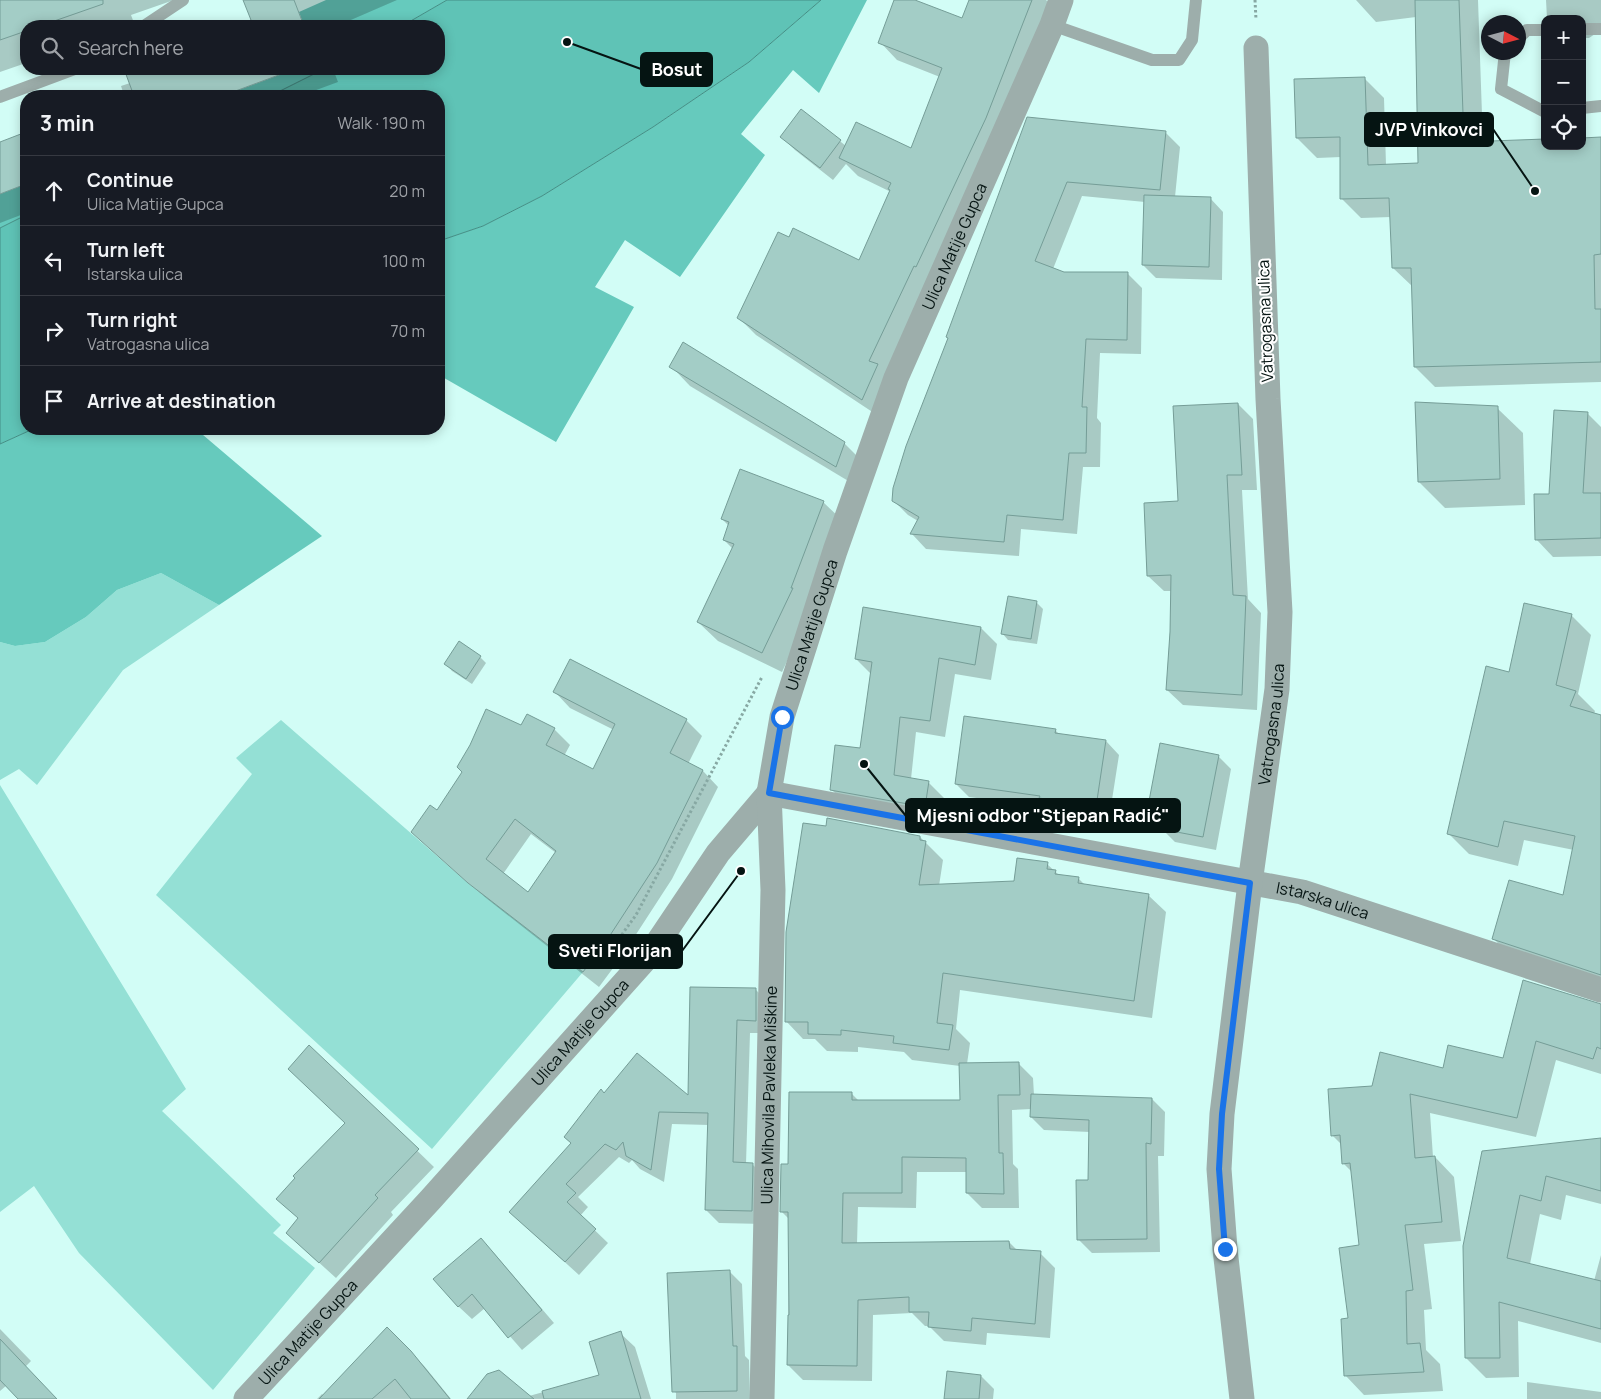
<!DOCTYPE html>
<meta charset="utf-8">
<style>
:root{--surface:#171b24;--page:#20242c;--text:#f1f3f6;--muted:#9ea1a6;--line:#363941}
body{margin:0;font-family:Manrope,sans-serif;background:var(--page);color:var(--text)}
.controls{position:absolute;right:15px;top:15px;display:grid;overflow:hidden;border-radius:10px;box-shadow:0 2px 12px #0003}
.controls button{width:45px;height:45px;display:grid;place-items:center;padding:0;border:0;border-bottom:1px solid var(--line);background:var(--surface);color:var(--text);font:25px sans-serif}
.compass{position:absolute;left:1481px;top:15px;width:45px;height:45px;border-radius:50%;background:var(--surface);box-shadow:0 2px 12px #0003;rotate:96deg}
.stop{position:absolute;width:15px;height:15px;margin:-11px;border:4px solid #1a73e8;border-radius:50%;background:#fff}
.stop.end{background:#1a73e8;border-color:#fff;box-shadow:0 1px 5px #0008}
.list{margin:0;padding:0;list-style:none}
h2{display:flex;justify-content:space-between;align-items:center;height:65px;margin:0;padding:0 20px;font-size:21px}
h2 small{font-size:16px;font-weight:400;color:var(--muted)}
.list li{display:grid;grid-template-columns:32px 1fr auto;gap:15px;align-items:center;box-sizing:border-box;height:70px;padding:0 20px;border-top:1px solid var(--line)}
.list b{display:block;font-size:19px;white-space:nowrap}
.list p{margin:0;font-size:16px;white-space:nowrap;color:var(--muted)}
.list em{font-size:16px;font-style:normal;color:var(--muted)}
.icon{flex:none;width:28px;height:28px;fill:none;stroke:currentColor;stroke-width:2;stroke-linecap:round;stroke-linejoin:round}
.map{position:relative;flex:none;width:1601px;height:1399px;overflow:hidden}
.search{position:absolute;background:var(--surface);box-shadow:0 2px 12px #0003;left:20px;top:20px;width:425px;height:55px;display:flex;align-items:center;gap:12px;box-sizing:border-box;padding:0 18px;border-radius:20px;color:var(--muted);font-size:19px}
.panel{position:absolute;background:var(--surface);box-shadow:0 2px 12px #0003;left:20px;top:90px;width:425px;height:345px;border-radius:20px}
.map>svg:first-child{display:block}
.green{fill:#94e0d5}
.forest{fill:#66cabd}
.water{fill:#5fc3b6;stroke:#448e85}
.shadow{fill:#0003;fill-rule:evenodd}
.building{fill:#a3cdc6;stroke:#759d97;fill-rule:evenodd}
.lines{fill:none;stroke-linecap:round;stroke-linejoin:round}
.path{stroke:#87a8a3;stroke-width:3;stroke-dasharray:2.5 2.5;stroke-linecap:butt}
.service{stroke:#9daeab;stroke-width:12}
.minor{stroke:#9daeab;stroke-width:25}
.route{stroke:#1a73e8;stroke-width:6}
.labels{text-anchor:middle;stroke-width:4;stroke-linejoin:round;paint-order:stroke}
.street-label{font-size:16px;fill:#051412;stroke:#fff}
.leader{fill:none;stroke:#051412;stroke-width:2}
.callout-dot{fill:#051412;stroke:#fff;stroke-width:2}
.callout{fill:#051412;stroke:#051412;stroke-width:2}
.callout-label{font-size:18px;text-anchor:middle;font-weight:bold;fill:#fff}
</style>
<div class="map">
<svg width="1601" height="1399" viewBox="0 0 1601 1399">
<rect width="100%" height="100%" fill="#d2fdf6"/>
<g class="green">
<polygon points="161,573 219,605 123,670 37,785 19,769 0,780 0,642 15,646 45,642 86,617 117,590"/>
<polygon points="281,720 468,883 583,972 432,1149 156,895 252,774 236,758"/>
<polygon points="0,785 186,1089 162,1111 281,1225 273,1233 315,1268 213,1390 79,1253 34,1186 0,1212"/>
</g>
<g class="forest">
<polygon points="326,0 447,0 402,26 304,26 299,12"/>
<polygon points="821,0 867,0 819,93 793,70 741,134 765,155 680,277 625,240 595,287 634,307 556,442 439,375 439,241 483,226 542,196 653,127 749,62"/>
<polygon points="295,69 324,69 270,96 222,96"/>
<polygon points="26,184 26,215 0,228 0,194"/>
<polygon points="33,429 196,429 322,536 219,605 161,573 117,590 86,617 45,642 15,646 0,642 0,444"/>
</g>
<g class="water">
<polygon points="447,0 821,0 749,62 653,127 542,196 483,226 439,241 439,96 270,96 324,69 439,69 439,26 402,26"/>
<polygon points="26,215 26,429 33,429 0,444 0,228"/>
</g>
<g class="shadow">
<polygon points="0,0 174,0 131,15 134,23 124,26 26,26 26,63 0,72"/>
<polygon points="244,0 397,0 337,26 237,26 253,20"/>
<polygon points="896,0 911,0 962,20 970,0 1046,0 1053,7 880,417 756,335 738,317 789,239 860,262 891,192 858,176 846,164 833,180 795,150 782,137 802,111 846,146 912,150 940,77 897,60 880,42"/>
<polygon points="1356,0 1478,0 1483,143 1545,146 1582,146 1601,139 1601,382 1435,387 1415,367 1413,287 1393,268 1391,217 1361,218 1341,198 1341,157 1317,158 1297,138 1364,78 1384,98 1386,165 1419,164 1416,17 1376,22"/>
<polygon points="1546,0 1601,0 1601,34 1595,34 1589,38 1582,38 1582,19 1547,19"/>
<polygon points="129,69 333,69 338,82 300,96 120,96 124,95 121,86 130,83 126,70"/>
<polygon points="1028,118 1165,132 1180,147 1175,197 1210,198 1223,212 1222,280 1156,278 1143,265 1145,202 1082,196 1053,269 1064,273 1127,273 1142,288 1141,354 1100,353 1097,418 1101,423 1100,467 1083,467 1077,534 1021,529 1019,556 926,549 912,534 918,521 908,515 893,500"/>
<polygon points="26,133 26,213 0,223 0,144"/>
<polygon points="671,366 844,443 864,463 855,485 690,386"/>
<polygon points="1238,404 1253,419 1257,490 1242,490 1248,599 1261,613 1257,710 1183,705 1167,690 1172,591 1164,591 1148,576 1179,502"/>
<polygon points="1497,408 1523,433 1525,505 1445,508 1419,482"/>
<polygon points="1587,413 1601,427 1601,556 1553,557 1536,539 1551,495"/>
<polygon points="823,502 843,521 811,609 782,672 718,641 698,622 733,549 724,540 729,526 722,519"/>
<polygon points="1009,598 1037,603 1043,609 1037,644 1008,640 1002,633"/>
<polygon points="1571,615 1591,635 1578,694 1595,711 1594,714 1601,716 1601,987 1513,959 1494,939 1564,897 1574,850 1524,840 1518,866 1469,854 1449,834 1510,674"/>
<polygon points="981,628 997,644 991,680 955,674 945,737 916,732 911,779 928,782 944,798 940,823 847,805 831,789 861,749 872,675 856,659"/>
<polygon points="480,657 486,663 472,684 452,671 446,664"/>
<path d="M570 661 686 720 702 736 688 764 703 771 718 787 672 879 622 956 599 987 486 898 429 848 437 811 521 726 554 729 570 745 564 756 593 771 614 730 570 708 555 692ZM531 834 556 853 528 894 503 874Z"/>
<polygon points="1055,730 1060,735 1106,741 1119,755 1109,819 1054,811 1051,808 969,797 956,784"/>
<polygon points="1218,756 1231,769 1216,850 1175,842 1162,829 1165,814 1150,801"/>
<polygon points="920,837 943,860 939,886 1015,882 1047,864 1060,876 1078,878 1085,885 1148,895 1166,912 1152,1018 960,990 956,1029 970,1043 967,1064 1018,1063 1033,1078 1034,1095 1152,1099 1165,1112 1164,1156 1158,1156 1160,1252 1092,1253 1079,1240 1089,1181 1090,1132 1044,1130 1031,1117 1031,1109 1012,1110 1013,1164 1018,1169 1019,1208 982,1208 967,1193 967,1172 917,1172 916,1208 858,1207 857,1244 1009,1242 1018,1251 1040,1253 1055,1268 1050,1338 987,1333 986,1345 944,1341 929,1326 925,1326 912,1313 873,1315 872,1381 803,1380 788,1365 789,1219 782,1212 789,1165 852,1094 859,1101 961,1102 960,1066 912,1060 904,1052 858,1047 858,1052 827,1051 815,1039 803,1039 786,1021"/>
<polygon points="1524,981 1601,1005 1601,1074 1556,1060 1536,1137 1430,1113 1433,1157 1435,1157 1454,1177 1461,1241 1424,1244 1432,1309 1424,1310 1426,1350 1440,1364 1443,1391 1364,1395 1345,1375 1349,1320 1360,1246 1353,1173 1343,1163 1341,1144 1332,1135 1373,1087 1444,1070 1504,1059"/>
<polygon points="691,989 756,990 769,1003 768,1033 750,1033 746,1164 752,1164 765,1177 764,1224 719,1223 706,1210 709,1125 672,1124 664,1182 640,1169 632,1160 629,1163 619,1157 578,1197 588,1207 580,1216 608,1243 579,1275 524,1225 604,1094 689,1098"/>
<polygon points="310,1047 434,1167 391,1212 393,1215 336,1278 304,1249 299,1219 278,1199 346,1123"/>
<polygon points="1601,1139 1601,1204 1566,1195 1561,1220 1540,1214 1530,1264 1594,1281 1601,1255 1601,1343 1518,1321 1519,1377 1486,1378 1466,1358 1483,1152"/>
<polygon points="481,1240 494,1253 554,1323 522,1350 485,1308 472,1319 458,1306"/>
<polygon points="730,1272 742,1284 745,1356 749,1360 750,1399 676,1399 676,1393 673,1389"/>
<polygon points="0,1329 31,1361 25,1367 56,1399 20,1399 7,1385 0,1391"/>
<polygon points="387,1329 425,1367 451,1399 317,1399 322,1394 324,1396"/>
<polygon points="620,1333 635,1347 651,1399 469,1399 529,1396 601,1376"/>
<polygon points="981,1376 994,1389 993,1399 945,1399"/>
<polygon points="1527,1382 1601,1392 1601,1399 1527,1399"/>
</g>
<g class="building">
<polygon points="0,0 103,0 103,4 40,26 26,26 26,31 0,40"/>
<polygon points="243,0 294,0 304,26 234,26 251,20"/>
<polygon points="894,0 915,0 962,18 969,0 1032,0 986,118 916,267 914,266 869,361 878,364 862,400 737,318 778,232 789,237 793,228 859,260 890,190 888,189 891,183 839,158 856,122 911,148 942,68 878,43"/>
<polygon points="1415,0 1459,0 1464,142 1545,139 1545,146 1582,146 1582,138 1601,137 1601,254 1594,255 1595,309 1601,309 1601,362 1414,367 1411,268 1392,268 1389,198 1340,199 1340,137 1296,138 1294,79 1365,77 1368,165 1418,163"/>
<polygon points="124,69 295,69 222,96 134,96"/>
<polygon points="801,109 841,140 820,168 780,137"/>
<polygon points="1027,117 1166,131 1160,190 1067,182 1035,261 1064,272 1128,272 1127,340 1086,339 1082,407 1087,407 1086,453 1069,453 1063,520 1007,515 1004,542 910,534 919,517 892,501 893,488 906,446 948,338 946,337"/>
<polygon points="26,132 26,184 0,194 0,142"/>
<polygon points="1144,195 1211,197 1209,267 1142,265"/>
<polygon points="683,342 845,442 836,467 669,367"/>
<polygon points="1415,402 1498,406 1500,479 1418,482"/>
<polygon points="1238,403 1242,475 1227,475 1233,595 1246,596 1242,695 1166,690 1170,632 1171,575 1147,576 1144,503 1178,501 1173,406"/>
<polygon points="1554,410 1588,412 1583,493 1601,493 1601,538 1535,540 1534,494 1549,494"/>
<polygon points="740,469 824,501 791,588 793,588 762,653 697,622 734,544 723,540 729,522 721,519"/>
<polygon points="1008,596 1037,601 1031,639 1001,634"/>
<polygon points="1524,603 1572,614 1556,685 1576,691 1570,706 1601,715 1601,975 1492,939 1509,880 1563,895 1575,836 1504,821 1498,847 1447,834 1486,666 1509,672"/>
<polygon points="863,607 981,627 975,665 939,658 930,721 900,717 894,775 929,781 925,807 830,790 835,745 860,748 872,662 855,659"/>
<polygon points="459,641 481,656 466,679 444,664"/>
<path d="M570 659 687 719 670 753 703 770 657 863 607 940 583 972 468 883 411 832 430 805 437 810 462 772 457 767 470 745 486 709 521 725 527 714 555 728 546 745 593 769 615 724 553 692ZM515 819 556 851 528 892 486 859Z"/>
<polygon points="964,716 1056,729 1055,733 1106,740 1096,807 1039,798 1040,796 955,784"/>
<polygon points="1160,743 1219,755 1203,837 1161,829 1166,805 1149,801"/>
<polygon points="827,818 920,836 920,840 926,841 919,885 1014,881 1017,858 1048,862 1047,869 1056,870 1055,874 1079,877 1078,883 1149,894 1134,1001 943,973 937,1023 953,1025 949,1050 893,1043 894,1036 841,1030 841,1035 808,1034 808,1022 785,1022 786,932 803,823 826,826"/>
<polygon points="1523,980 1601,1004 1601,1049 1597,1047 1593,1059 1536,1041 1517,1118 1410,1094 1415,1158 1435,1156 1442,1222 1405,1225 1413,1290 1406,1291 1407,1344 1420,1343 1424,1372 1344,1376 1341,1319 1348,1318 1339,1248 1359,1245 1350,1163 1342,1164 1340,1135 1331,1136 1328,1089 1372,1086 1380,1052 1443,1068 1448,1045 1503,1058"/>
<polygon points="690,987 756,988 756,1021 737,1020 733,1162 753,1163 752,1211 705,1210 708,1113 659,1112 651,1170 626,1156 623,1142 616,1150 605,1144 566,1184 576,1193 567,1202 596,1229 565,1262 509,1212 571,1143 564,1137 601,1089 604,1093 637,1053 688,1095"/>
<polygon points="309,1045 419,1149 375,1195 378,1198 319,1263 286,1233 298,1218 276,1199 295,1178 293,1176 345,1123 288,1069"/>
<polygon points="1019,1062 1020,1095 998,1095 999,1153 1003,1153 1004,1194 966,1193 966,1158 902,1157 902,1193 843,1193 842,1243 1009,1241 1010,1249 1041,1251 1035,1324 972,1318 971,1331 928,1327 929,1312 909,1312 909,1297 858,1300 857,1366 787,1365 788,1315 789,1315 788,1212 780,1212 781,1164 788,1164 789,1092 852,1092 852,1100 960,1100 959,1063"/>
<polygon points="1031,1094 1152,1098 1151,1144 1146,1143 1147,1239 1077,1240 1076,1180 1088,1180 1089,1120 1030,1117"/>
<polygon points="1601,1138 1601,1191 1546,1176 1541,1201 1520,1195 1507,1258 1601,1281 1601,1329 1499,1302 1500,1358 1465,1358 1463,1246 1482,1151"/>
<polygon points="481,1238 542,1310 508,1338 472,1294 458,1307 433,1279"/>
<polygon points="730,1270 733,1346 737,1346 737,1391 672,1392 667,1273"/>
<polygon points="387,1327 411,1351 450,1399 411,1399 395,1379 372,1399 319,1399"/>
<polygon points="621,1331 641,1399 544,1399 542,1391 599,1375 589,1342"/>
<polygon points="0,1339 57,1399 18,1399 0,1380"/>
<polygon points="499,1370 534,1399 467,1399 487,1374"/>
<polygon points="947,1371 981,1375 979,1399 944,1399"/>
</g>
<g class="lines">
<g class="path">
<polyline points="1255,0 1256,20"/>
<polyline points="610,951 636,915 762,677"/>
</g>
<g class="service">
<polyline points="1052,25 1152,60 1179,60 1192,40 1196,0"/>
<polyline points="144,26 183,0"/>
<polyline points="1582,29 1601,29"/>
<polyline points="1518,39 1527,30 1545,30"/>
<polyline points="1505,52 1501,89 1545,112"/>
<polyline points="0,97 75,69"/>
<polyline points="1582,108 1601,106"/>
</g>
<g class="minor">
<path id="s1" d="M769 793 1302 892 1601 990"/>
<path id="s2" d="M246 1399 431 1199 650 954 718 853 769 793"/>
<path id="s3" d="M762 1399 773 890 769 793 782 717 835 551 896 378 1052 25 1061 0"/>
<path id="s4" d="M1242 1399 1225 1249 1219 1169 1222 1114 1250 883 1277 689 1280 612 1268 399 1256 48"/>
</g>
</g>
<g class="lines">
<polyline class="route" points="782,717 769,793 1250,883 1222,1114 1219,1169 1225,1249"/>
</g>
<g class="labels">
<g class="street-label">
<text dy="6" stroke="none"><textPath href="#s3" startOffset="1185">Ulica Matije Gupca</textPath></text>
<text transform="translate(1265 321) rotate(-92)" y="6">Vatrogasna ulica</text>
<text dy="6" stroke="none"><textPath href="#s3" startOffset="780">Ulica Matije Gupca</textPath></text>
<text dy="6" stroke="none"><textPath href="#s4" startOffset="679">Vatrogasna ulica</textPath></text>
<text dy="6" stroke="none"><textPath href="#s1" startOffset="564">Istarska ulica</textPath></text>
<text dy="6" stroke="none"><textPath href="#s2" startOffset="496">Ulica Matije Gupca</textPath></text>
<text dy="6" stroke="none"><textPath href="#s3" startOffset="304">Ulica Mihovila Pavleka Miškine</textPath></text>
<text dy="6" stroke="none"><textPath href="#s2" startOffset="91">Ulica Matije Gupca</textPath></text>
</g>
</g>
<path class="leader" d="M567 42L641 69M1535 191L1493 129M864 764L906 816M741 871L682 951"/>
<g class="callout-dot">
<circle cx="567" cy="42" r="5"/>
<circle cx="1535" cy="191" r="5"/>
<circle cx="864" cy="764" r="5"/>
<circle cx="741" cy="871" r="5"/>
</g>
<g class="callout">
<rect x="641" y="53" width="71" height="33" rx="5"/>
<rect x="1365" y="113" width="128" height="33" rx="5"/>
<rect x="906" y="799" width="274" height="33" rx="5"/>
<rect x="549" y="935" width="133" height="33" rx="5"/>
</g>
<g class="callout-label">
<text x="677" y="76">Bosut</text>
<text x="1429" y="136">JVP Vinkovci</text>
<text x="1043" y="822">Mjesni odbor "Stjepan Radić"</text>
<text x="615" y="957">Sveti Florijan</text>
</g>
</svg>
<div class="controls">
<button>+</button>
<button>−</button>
<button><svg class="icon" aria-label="locate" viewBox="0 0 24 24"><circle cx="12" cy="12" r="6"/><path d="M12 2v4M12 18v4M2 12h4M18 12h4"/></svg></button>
</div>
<svg class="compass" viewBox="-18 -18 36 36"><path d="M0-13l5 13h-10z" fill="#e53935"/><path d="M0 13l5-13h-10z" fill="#9ea1a6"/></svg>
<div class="stop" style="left:782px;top:717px"></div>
<div class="stop end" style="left:1225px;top:1249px"></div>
<div class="search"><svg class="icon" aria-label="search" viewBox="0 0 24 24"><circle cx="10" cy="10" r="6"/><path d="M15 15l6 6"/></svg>Search here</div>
<section class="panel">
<h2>3 min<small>Walk · 190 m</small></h2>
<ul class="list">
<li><svg class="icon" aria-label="ahead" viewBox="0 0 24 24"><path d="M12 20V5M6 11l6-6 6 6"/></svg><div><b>Continue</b><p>Ulica Matije Gupca</p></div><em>20 m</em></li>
<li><svg class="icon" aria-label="left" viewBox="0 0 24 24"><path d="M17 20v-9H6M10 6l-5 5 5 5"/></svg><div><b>Turn left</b><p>Istarska ulica</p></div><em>100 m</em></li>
<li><svg class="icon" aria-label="right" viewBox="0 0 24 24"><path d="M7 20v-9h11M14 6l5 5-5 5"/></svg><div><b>Turn right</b><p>Vatrogasna ulica</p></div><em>70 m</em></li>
<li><svg class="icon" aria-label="arrive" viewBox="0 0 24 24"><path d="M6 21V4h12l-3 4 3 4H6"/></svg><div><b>Arrive at destination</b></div></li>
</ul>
</section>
</div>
